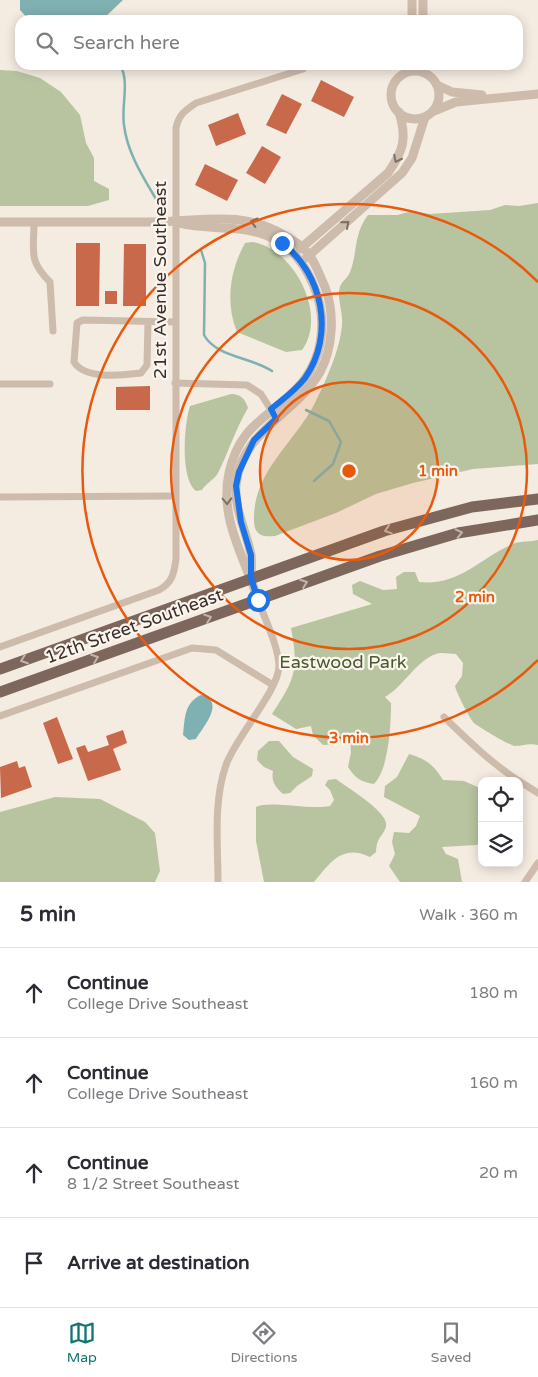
<!DOCTYPE html>
<meta charset="utf-8">
<style>
:root{--surface:#fff;--page:#f7f7f7;--text:#2b2b33;--muted:#7c7c81;--line:#e1e1e2;--accent:#0f766e}
body{margin:0;font-family:"Varela Round",sans-serif;background:var(--page);color:var(--text)}
.controls{position:absolute;right:15px;bottom:15px;display:grid;overflow:hidden;border-radius:10px;box-shadow:0 2px 12px #0003}
.controls button{width:45px;height:45px;display:grid;place-items:center;padding:0;border:0;border-bottom:1px solid var(--line);background:var(--surface);color:var(--text);font:25px sans-serif}
.stop{position:absolute;width:15px;height:15px;margin:-11px;border:4px solid #1a73e8;border-radius:50%;background:#fff}
.stop.end{background:#1a73e8;border-color:#fff;box-shadow:0 1px 5px #0008}
.list{margin:0;padding:0;list-style:none}
h2{display:flex;justify-content:space-between;align-items:center;height:65px;margin:0;padding:0 20px;font-size:21px}
h2 small{font-size:16px;font-weight:400;color:var(--muted)}
.list li{display:grid;grid-template-columns:32px 1fr auto;gap:15px;align-items:center;box-sizing:border-box;height:90px;padding:0 20px;border-top:1px solid var(--line)}
.list b{display:block;font-size:19px;white-space:nowrap}
.list p{margin:0;font-size:16px;white-space:nowrap;color:var(--muted)}
.list em{font-size:16px;font-style:normal;color:var(--muted)}
.icon{flex:none;width:28px;height:28px;fill:none;stroke:currentColor;stroke-width:2;stroke-linecap:round;stroke-linejoin:round}
.map{position:relative;flex:none;width:538px;height:882px;overflow:hidden}
.search{position:absolute;background:var(--surface);box-shadow:0 2px 12px #0003;left:15px;right:15px;top:15px;height:55px;display:flex;align-items:center;gap:12px;box-sizing:border-box;padding:0 18px;border-radius:15px;color:var(--muted);font-size:19px}
.sheet{height:425px;background:var(--surface)}
nav{display:flex;justify-content:space-around;align-items:center;box-sizing:border-box;height:70px;border-top:1px solid var(--line);background:var(--surface);font-size:14px;color:var(--muted)}
nav a{display:grid;justify-items:center;gap:2px}
nav .on{color:var(--accent)}
.map>svg:first-child{display:block}
.green{fill:#b8c4a0}
.water{fill:#7fb0b2}
.lines{fill:none;stroke-linecap:round;stroke-linejoin:round}
.stream{stroke:#7fb0b2;stroke-width:2.5}
.building{fill:#c8694b}
.minor{stroke:#cdbbac;stroke-width:7}
.tertiary{stroke:#cdbbac;stroke-width:9}
.primary{stroke:#7d675c;stroke-width:11}
.oneway{stroke:#7d6f65}
.oneway2{stroke:#c2b5ac}
.route{stroke:#1a73e8;stroke-width:6}
.ring{fill:none;stroke:#e8590c;stroke-width:2.5}
.labels{text-anchor:middle;stroke-width:4.5;stroke-linejoin:round;paint-order:stroke}
.street-label{font-size:18px;fill:#3b302b;stroke:#fbf5ee}
.park-label{font-size:18px;fill:#4a5a2e;stroke:#fbf5ee}
.centre{fill:#e8590c;stroke:#fbf5ee;stroke-width:2.5}
.ring-label{font-size:15px;text-anchor:middle;font-weight:bold;fill:#e8590c;stroke:#fbf5ee;stroke-width:4.5;stroke-linejoin:round;paint-order:stroke}
</style>
<div class="map">
<svg width="538" height="882" viewBox="0 0 538 882">
<rect width="100%" height="100%" fill="#f4ebe1"/>
<g class="green">
<polygon points="0,70 17,71 40,78 61,92 80,115 86,143 94,158 94,181 109,189 109,200 88,206 0,206"/>
<path d="M538 203V464L473 469 413 483 376 494 336 513 275 536C263 537 255 536 254 522 252 472 293 445 315 403 326 380 340 350 342 325 343 313 338 301 339 291 340 281 347 280 350 272 358 252 353 235 368 215H397L413 211 430 214 490 210 505 205 519 206Z"/>
<path d="M252 242C294 248 328 315 302 350L286 352 237 332C225 303 230 270 245 243Z"/>
<path d="M231 394C241 394 245 399 248 408 235 430 229 451 218 473 214 480 206 483 202 490L196 491C180 479 184 424 190 406Z"/>
<path d="M538 540V745C528 743 524 746 515 746 510 746 479 727 474 723 470 719 456 692 455 686L462 676 463 663 456 654C450 654 441 652 436 654 417 660 402 688 385 697L391 703C391 724 389 769 374 784 361 782 355 778 348 767L351 752 350 740 344 738 338 744 323 745 313 735 311 726 296 729 272 714C295 679 299 670 291 628L372 604 353 594 352 585 360 581 383 590 397 589 396 577 404 572H415L419 582C461 586 480 557 515 543 522 541 531 542 538 540Z"/>
<path d="M269 741H279L293 757 313 769 312 776 297 786 290 793 283 794C275 787 271 781 273 771L264 767 257 760 258 751Z"/>
<path d="M409 754C426 759 434 765 443 780L464 781 482 789V843L476 845 442 847 446 854 458 859 462 882H400L389 866 395 854 392 842 394 832 409 833 416 826 420 816 384 797 385 786 397 777Z"/>
<path d="M336 779C346 787 391 813 386 827 382 838 377 836 376 852L370 857C342 844 331 862 314 882H264L256 841V807C270 800 308 810 330 806L334 800 330 790 325 785 328 780Z"/>
<polygon points="55,797 100,799 145,822 155,833 160,871 155,882 0,882 0,812"/>
</g>
<g class="water">
<polygon points="20,0 123,0 102,20 29,20 20,10"/>
<path d="M201 695C226 701 204 726 196 739L189 740 183 735C185 718 184 703 201 695Z"/>
</g>
<g class="lines">
<g class="stream">
<path d="M120 65C130 81 121 106 124 125 127 152 143 177 156 199"/>
<path d="M201 250 205 263 204 335C216 357 251 357 272 371"/>
<polyline points="306,410 329,421 341,442 333,464 314,481"/>
</g>
</g>
<g class="building">
<polygon points="321,80 354,97 344,117 311,101"/>
<polygon points="282,94 302,104 286,134 266,125"/>
<polygon points="238,113 246,134 216,146 208,125"/>
<polygon points="262,146 281,157 265,184 246,173"/>
<polygon points="205,164 238,180 227,201 195,185"/>
<polygon points="76,243 100,243 99,306 76,306"/>
<polygon points="124,244 146,244 146,306 123,306"/>
<rect x="105" y="291" width="12" height="13"/>
<polygon points="150,386 150,410 116,410 116,387"/>
<polygon points="57,717 73,759 58,764 43,723"/>
<polygon points="123,730 127,743 113,749 121,770 88,781 76,748 85,745 88,752 109,745 106,736"/>
<polygon points="17,761 19,768 25,766 32,787 1,798 0,767"/>
</g>
<g class="lines">
<g class="minor">
<path d="M34 222C34 252 28 260 50 282L53 331"/>
<path d="M148 322 147 365 141 373C123 375 85 380 74 362L77 323 83 320 175 322"/>
<polyline points="175,383 247,385 261,394 273,413"/>
<polyline points="0,384 50,384"/>
<polyline points="0,497 175,496"/>
<path d="M0 647 159 590C172 583 174 574 176 559V128C179 114 185 111 196 103L303 69"/>
<polyline points="0,716 192,648 216,650 273,685"/>
<path d="M444 717C468 740 491 763 519 781"/>
<polyline points="519,781 538,793"/>
<path d="M218 882C218 844 213 802 226 765 235 738 280 689 279 665 278 646 265 619 258 600"/>
<polyline points="525,882 538,863"/>
</g>
<g class="tertiary">
<polyline points="412,20 412,0"/>
<polyline points="423,20 423,0"/>
<circle cx="415" cy="95" r="24"/>
<polyline points="437,85 452,92 482,95"/>
<polyline points="434,111 456,102 538,94"/>
<path d="M0 222C51 222 101 222 152 222 199 222 240 209 284 235 290 239 298 243 303 248 314 258 319 274 325 287 335 313 333 348 320 372 296 414 241 431 236 485 234 510 247 532 251 555 252 563 251 571 251 578"/>
<path d="M179 223C209 231 239 224 268 236 291 245 304 263 313 284 328 318 324 359 298 387 269 419 240 423 229 473 219 519 245 558 258 600"/>
<path d="M300 249 388 173C404 150 407 138 399 112"/>
<polyline points="306,258 402,173 412,158 425,117"/>
</g>
<g class="primary">
<polyline points="0,669 384,531 472,507 538,499"/>
<polyline points="0,692 380,556 458,533 538,520"/>
</g>
</g>
<defs><path id="oneway-chevron" d="M-2-3.5L2.5 0L-2 3.5" fill="none" stroke-width="1.6" stroke-linecap="round" stroke-linejoin="round" transform="scale(1.25)"/></defs>
<g class="oneway">
<use href="#oneway-chevron" transform="translate(397 159) rotate(117)"/>
<use href="#oneway-chevron" transform="translate(254 222) rotate(-165)"/>
<use href="#oneway-chevron" transform="translate(346 224) rotate(-41)"/>
<use href="#oneway-chevron" transform="translate(227 501) rotate(88)"/>
</g>
<g class="oneway2">
<use href="#oneway-chevron" transform="translate(388 530) rotate(162)"/>
<use href="#oneway-chevron" transform="translate(459 533) rotate(-13)"/>
<use href="#oneway-chevron" transform="translate(304 583) rotate(-20)"/>
<use href="#oneway-chevron" transform="translate(208 618) rotate(-19)"/>
<use href="#oneway-chevron" transform="translate(95 658) rotate(-20)"/>
<use href="#oneway-chevron" transform="translate(24 660) rotate(160)"/>
</g>
<g class="lines">
<path class="route" d="M258 600 251 578V555L241 522 236 486 239 472 254 440 276 419 271 409C283 399 296 390 305 378 335 335 323 274 282 243"/>
</g>
<circle cx="349" cy="471" r="89" fill="#e8590c" fill-opacity=".12"/>
<g class="ring">
<circle cx="349" cy="471" r="89"/>
<circle cx="349" cy="471" r="178"/>
<path d="M538 660A267 267 0 1 1 538 282"/>
</g>
<g class="labels">
<g class="street-label">
<text transform="translate(160 280) rotate(-90)" y="6">21st Avenue Southeast</text>
<text transform="translate(134 626) rotate(-20)" y="6">12th Street Southeast</text>
</g>
<g class="park-label">
<text x="343" y="668">Eastwood Park</text>
</g>
</g>
<circle cx="349" cy="471" r="8" class="centre"/>
<g class="ring-label">
<text x="438" y="476">1 min</text>
<text x="475" y="602">2 min</text>
<text x="349" y="743">3 min</text>
</g>
</svg>
<div class="controls">
<button><svg class="icon" aria-label="locate" viewBox="0 0 24 24"><circle cx="12" cy="12" r="6"/><path d="M12 2v4M12 18v4M2 12h4M18 12h4"/></svg></button>
<button><svg class="icon" aria-label="layers" viewBox="0 0 24 24"><path d="M12 4l9 5-9 5-9-5zM3 14l9 5 9-5"/></svg></button>
</div>
<div class="stop" style="left:258px;top:600px"></div>
<div class="stop end" style="left:282px;top:243px"></div>
<div class="search"><svg class="icon" aria-label="search" viewBox="0 0 24 24"><circle cx="10" cy="10" r="6"/><path d="M15 15l6 6"/></svg>Search here</div>
</div>
<section class="sheet">
<h2>5 min<small>Walk · 360 m</small></h2>
<ul class="list">
<li><svg class="icon" aria-label="ahead" viewBox="0 0 24 24"><path d="M12 20V5M6 11l6-6 6 6"/></svg><div><b>Continue</b><p>College Drive Southeast</p></div><em>180 m</em></li>
<li><svg class="icon" aria-label="ahead" viewBox="0 0 24 24"><path d="M12 20V5M6 11l6-6 6 6"/></svg><div><b>Continue</b><p>College Drive Southeast</p></div><em>160 m</em></li>
<li><svg class="icon" aria-label="ahead" viewBox="0 0 24 24"><path d="M12 20V5M6 11l6-6 6 6"/></svg><div><b>Continue</b><p>8 1/2 Street Southeast</p></div><em>20 m</em></li>
<li><svg class="icon" aria-label="arrive" viewBox="0 0 24 24"><path d="M6 21V4h12l-3 4 3 4H6"/></svg><div><b>Arrive at destination</b></div></li>
</ul>
</section>
<nav>
<a class="on"><svg class="icon" aria-label="map" viewBox="0 0 24 24"><path d="M3 6l6-2 6 2 6-2v14l-6 2-6-2-6 2zM9 4v14M15 6v14"/></svg>Map</a>
<a><svg class="icon" aria-label="directions" viewBox="0 0 24 24"><path d="M12 3l9 9-9 9-9-9zM9 14v-3h6M13 9l2 2-2 2"/></svg>Directions</a>
<a><svg class="icon" aria-label="saved" viewBox="0 0 24 24"><path d="M7 4h10v16l-5-4-5 4z"/></svg>Saved</a>
</nav>
